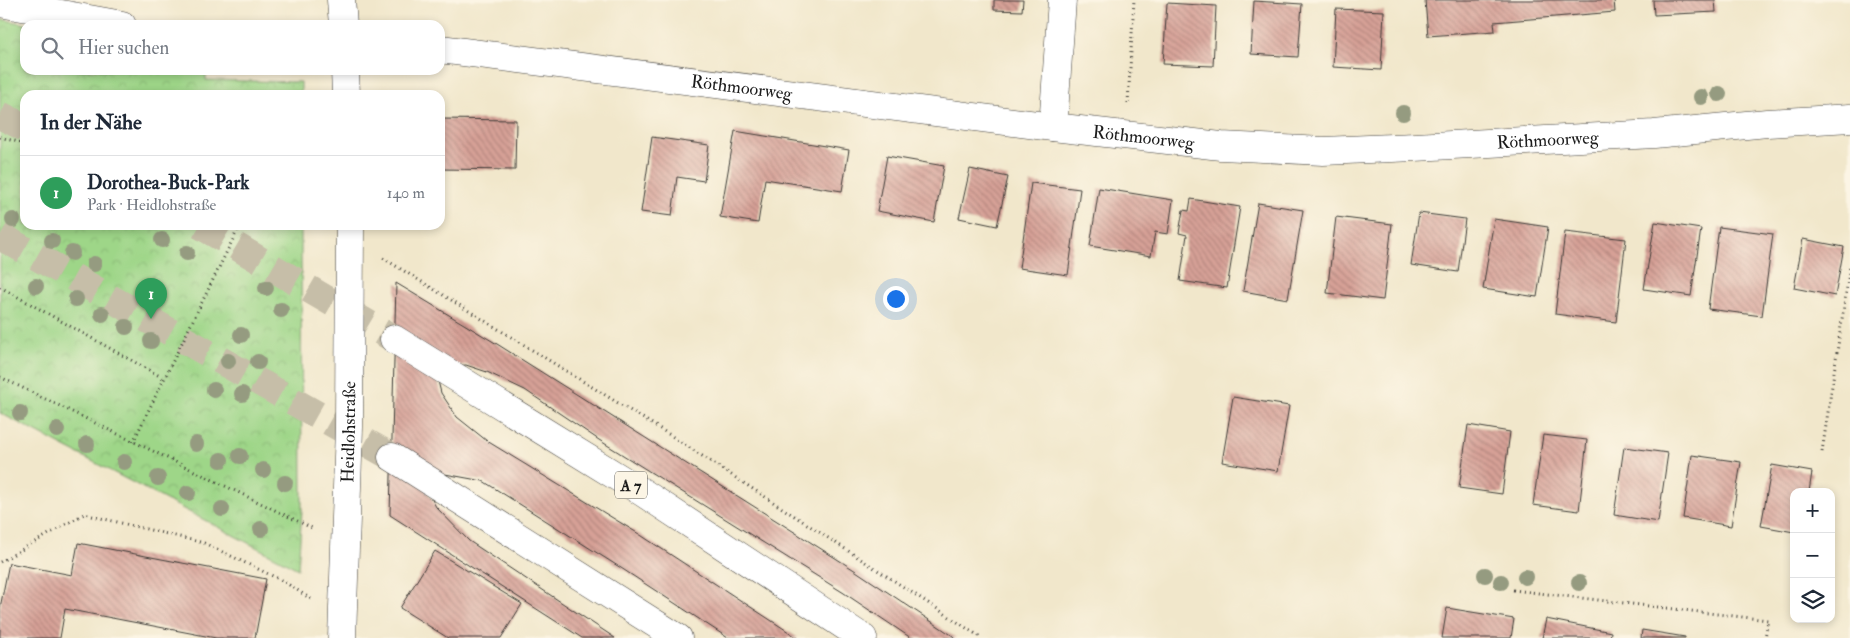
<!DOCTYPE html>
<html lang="de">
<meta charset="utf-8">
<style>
:root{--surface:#fff;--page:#f2f2f3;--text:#1f2937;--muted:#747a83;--line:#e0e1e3;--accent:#db2777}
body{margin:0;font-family:"IM FELL Double Pica",serif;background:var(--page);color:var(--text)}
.controls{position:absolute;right:15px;bottom:15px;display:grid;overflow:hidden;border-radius:10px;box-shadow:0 2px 8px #0003}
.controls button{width:45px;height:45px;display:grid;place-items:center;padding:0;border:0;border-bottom:1px solid var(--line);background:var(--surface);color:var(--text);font:25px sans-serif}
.you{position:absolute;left:895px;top:298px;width:18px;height:18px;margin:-12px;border:4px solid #fff;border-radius:50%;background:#1a73e8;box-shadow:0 0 0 8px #1a73e833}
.badge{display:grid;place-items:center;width:32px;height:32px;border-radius:50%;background:var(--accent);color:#fff;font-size:16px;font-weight:700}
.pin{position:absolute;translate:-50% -41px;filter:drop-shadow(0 1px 2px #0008)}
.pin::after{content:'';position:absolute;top:26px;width:18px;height:15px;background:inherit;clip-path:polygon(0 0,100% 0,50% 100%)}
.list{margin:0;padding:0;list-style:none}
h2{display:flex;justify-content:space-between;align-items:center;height:65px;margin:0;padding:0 20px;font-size:21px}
h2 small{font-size:16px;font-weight:400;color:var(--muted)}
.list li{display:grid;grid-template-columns:32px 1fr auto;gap:15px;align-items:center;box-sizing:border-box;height:75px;padding:0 20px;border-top:1px solid var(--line)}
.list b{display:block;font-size:19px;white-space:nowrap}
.list p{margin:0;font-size:16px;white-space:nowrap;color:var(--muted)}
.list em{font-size:16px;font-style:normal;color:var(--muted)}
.icon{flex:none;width:28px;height:28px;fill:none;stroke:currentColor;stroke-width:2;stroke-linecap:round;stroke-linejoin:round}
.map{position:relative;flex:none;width:1850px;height:638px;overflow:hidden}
.search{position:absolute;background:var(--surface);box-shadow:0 2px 8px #0003;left:20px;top:20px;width:425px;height:55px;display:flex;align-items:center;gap:12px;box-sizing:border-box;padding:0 18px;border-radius:15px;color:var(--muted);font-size:19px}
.panel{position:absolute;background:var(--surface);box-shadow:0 2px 8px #0003;left:20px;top:90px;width:425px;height:140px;border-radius:15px}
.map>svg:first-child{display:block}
.park{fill:url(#park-crowns);stroke:#5d7952}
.building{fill:url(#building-back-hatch)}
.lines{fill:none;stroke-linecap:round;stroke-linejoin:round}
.highway-tunnel{stroke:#c6bea8;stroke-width:28;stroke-dasharray:28 14;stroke-linecap:butt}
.minor-casing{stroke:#3c3a36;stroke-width:29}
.major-casing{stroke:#3c3a36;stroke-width:29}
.highway-casing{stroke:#3c3a36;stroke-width:29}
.path{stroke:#3c3a36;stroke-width:3;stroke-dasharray:1 4;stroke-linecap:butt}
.minor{stroke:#fff;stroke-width:28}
.major{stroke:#fff;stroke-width:28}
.highway{stroke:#fff;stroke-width:28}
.tree{fill:#959b80}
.labels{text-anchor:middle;stroke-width:4;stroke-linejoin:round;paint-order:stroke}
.shield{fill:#fcf5e5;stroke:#5f5d58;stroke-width:1}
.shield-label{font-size:16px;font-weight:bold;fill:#1c1c1c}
.street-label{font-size:18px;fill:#1c1c1c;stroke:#fcf5e5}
</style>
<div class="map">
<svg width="1850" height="638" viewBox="0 0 1850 638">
<defs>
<pattern id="park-crowns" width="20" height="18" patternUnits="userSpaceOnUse" patternTransform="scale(1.25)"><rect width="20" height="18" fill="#9ed688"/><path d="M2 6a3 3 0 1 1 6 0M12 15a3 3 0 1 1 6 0" fill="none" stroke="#88b775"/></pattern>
<pattern id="building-back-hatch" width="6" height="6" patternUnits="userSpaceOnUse" patternTransform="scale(1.25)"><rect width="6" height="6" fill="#d7a197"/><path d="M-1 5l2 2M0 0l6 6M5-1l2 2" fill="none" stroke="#ae827a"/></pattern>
</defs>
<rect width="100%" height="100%" fill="#fcf5e5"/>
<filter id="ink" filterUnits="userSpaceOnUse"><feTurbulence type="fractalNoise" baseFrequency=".02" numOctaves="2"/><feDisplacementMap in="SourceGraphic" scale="10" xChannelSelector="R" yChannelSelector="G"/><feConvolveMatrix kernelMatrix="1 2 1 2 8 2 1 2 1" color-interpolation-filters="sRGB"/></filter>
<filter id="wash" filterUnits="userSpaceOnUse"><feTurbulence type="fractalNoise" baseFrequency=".0096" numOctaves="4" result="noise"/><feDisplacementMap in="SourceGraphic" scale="20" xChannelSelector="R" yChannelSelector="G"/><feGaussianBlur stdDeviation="1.12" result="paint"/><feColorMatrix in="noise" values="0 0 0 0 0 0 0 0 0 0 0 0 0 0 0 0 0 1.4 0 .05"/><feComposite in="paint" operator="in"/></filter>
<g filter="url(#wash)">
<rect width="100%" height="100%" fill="#f1e7cb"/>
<polygon class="park" points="0,19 31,25 25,25 25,70 206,70 206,80 301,82 301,95 25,95 25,225 301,225 302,510 298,569 0,413"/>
<g id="blocks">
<g class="building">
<polygon points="994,0 1023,0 1022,11 994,10"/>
<polygon points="1425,0 1614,0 1615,12 1494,22 1495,31 1428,36"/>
<polygon points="1653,0 1715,0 1716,12 1654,15"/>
<polygon points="1254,1 1302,4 1298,57 1251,54"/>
<polygon points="1167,3 1216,6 1213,66 1163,64"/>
<polygon points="1336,9 1384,11 1381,70 1333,67"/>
<polygon points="440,119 516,120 515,170 440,169"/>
<polygon points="735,131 849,150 842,191 765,179 758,223 720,217"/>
<polygon points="652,137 709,145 704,181 677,177 672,216 641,212"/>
<polygon points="887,156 944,166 934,222 877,211"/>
<polygon points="970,169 1008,177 997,226 959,218"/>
<polygon points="1031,183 1080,189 1068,275 1019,268"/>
<polygon points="1099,188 1173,200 1168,234 1155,232 1151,256 1090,246"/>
<polygon points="1191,199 1240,207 1227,288 1180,281 1187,235 1179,233 1183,210 1189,211"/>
<polygon points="1258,203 1303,210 1288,299 1243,291"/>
<polygon points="1419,213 1465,219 1458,272 1411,265"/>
<polygon points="1336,217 1392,224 1383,300 1327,293"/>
<polygon points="1494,219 1548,227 1537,297 1483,289"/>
<polygon points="1655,222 1701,229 1691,296 1644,289"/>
<polygon points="1719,227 1773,234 1762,316 1708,309"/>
<polygon points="1565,232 1626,239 1616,322 1555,314"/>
<polygon points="1803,239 1844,247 1835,296 1794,288"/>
<polygon points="396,283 497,344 856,571 956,638 911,638 844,593 599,440 525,390 487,372 466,365 449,366 438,381 441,393 457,417 487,441 639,534 798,638 728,638 621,568 483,481 445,474 433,478 429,494 436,507 469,541 615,638 582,638 390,515"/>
<polygon points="1233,397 1289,406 1278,471 1222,462"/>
<polygon points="1468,425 1510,432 1502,494 1459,488"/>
<polygon points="1543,435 1587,440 1579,511 1533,505"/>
<polygon points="1624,447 1668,453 1658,522 1614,515"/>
<polygon points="1692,455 1741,462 1731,526 1683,518"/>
<polygon points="1772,465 1812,472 1809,492 1794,492 1794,532 1761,526"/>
<polygon points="78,543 266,579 255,638 216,638 65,609 60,638 0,638 0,608 9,563 72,575"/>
<polygon points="435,551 522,604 501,638 448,638 400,608"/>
<polygon points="1447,608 1514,619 1511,638 1442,638"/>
<polygon points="1546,619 1611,632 1610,638 1542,638"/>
<polygon points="1642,630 1685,637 1685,638 1641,638"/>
</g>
</g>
</g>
<g filter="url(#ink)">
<use href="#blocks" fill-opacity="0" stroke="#3c3a36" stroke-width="1"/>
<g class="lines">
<g class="highway-tunnel">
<polyline points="0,115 25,128"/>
<polyline points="200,225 394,339"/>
<polyline points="0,236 392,457"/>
</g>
<defs>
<g id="minor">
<polyline points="0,3 122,25"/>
<path id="s1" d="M440 49 1053 127 1221 146 1323 151 1415 147 1654 134 1767 123 1850 118"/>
<polyline points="1053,127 1062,0"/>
</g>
<g id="major">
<polyline points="341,0 343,25"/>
<polyline points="345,70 346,95"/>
<path id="s2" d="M342 638 349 427 350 225"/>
</g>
<g id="highway">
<polyline points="394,339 642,492 863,638"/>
<polyline points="392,457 678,638"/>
</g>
</defs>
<use href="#minor" class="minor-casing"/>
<use href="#major" class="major-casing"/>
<use href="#highway" class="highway-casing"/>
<g class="path">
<polyline points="1128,103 1134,0"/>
<polyline points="0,137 25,144"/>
<polyline points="383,258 670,435 982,638"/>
<polyline points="0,287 165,379"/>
<polyline points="0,377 312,528"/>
<polyline points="133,442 240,225"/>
<polyline points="1822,452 1850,266"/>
<polyline points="0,562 84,514 204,543 283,581 311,599"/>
<polyline points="1513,590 1768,620 1765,638"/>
</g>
<use href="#minor" class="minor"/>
<use href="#major" class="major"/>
<use href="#highway" class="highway"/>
</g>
<g class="tree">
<circle cx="1719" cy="94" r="8"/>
<circle cx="1701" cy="97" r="8"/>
<circle cx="1403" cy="113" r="8"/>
<circle cx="13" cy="220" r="8"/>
<circle cx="162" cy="240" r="8"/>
<circle cx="52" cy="241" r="8"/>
<circle cx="72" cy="253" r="8"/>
<circle cx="187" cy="253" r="8"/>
<circle cx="94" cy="264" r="8"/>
<circle cx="36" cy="286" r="8"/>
<circle cx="266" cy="288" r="8"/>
<circle cx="76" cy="299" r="8"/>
<circle cx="281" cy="310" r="8"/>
<circle cx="102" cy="314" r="8"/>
<circle cx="126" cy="327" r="8"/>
<circle cx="241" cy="335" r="8"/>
<circle cx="151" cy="341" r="8"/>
<circle cx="228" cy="361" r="8"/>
<circle cx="258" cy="362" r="8"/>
<circle cx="214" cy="390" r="8"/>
<circle cx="242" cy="394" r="8"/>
<circle cx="20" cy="413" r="8"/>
<circle cx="57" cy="430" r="8"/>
<circle cx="87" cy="444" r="8"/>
<circle cx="196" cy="444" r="8"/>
<circle cx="240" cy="456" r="8"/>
<circle cx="221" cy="460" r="8"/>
<circle cx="124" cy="462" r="8"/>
<circle cx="263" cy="470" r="8"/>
<circle cx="158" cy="478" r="8"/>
<circle cx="285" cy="483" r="8"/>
<circle cx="188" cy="493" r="8"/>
<circle cx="222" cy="509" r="8"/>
<circle cx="261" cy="529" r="8"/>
<circle cx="1485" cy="575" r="8"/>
<circle cx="1525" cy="577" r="8"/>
<circle cx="1501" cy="582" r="8"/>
<circle cx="1579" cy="583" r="8"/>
</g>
</g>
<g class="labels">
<rect class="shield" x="615" y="471.5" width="32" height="27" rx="4"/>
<g class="shield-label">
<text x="631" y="491">A 7</text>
</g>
<g class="street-label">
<text dy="6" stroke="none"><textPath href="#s1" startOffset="304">Röthmoorweg</textPath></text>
<text dy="6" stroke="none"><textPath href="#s1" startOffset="709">Röthmoorweg</textPath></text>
<text dy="6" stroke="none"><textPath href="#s1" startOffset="1114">Röthmoorweg</textPath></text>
<text dy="6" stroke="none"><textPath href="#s2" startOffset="206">Heidlohstraße</textPath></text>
</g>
</g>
</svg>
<div class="controls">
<button>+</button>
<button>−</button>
<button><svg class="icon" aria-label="layers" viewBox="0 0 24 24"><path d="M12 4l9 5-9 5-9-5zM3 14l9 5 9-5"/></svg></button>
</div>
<div class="you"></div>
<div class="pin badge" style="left:151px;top:319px;background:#2e9e5b">1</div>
<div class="search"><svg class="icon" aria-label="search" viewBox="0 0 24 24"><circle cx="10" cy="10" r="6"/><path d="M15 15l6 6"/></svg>Hier suchen</div>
<section class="panel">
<h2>In der Nähe<small></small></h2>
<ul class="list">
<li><span class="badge" style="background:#2e9e5b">1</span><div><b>Dorothea-Buck-Park</b><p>Park · Heidlohstraße</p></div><em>140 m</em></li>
</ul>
</section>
</div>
